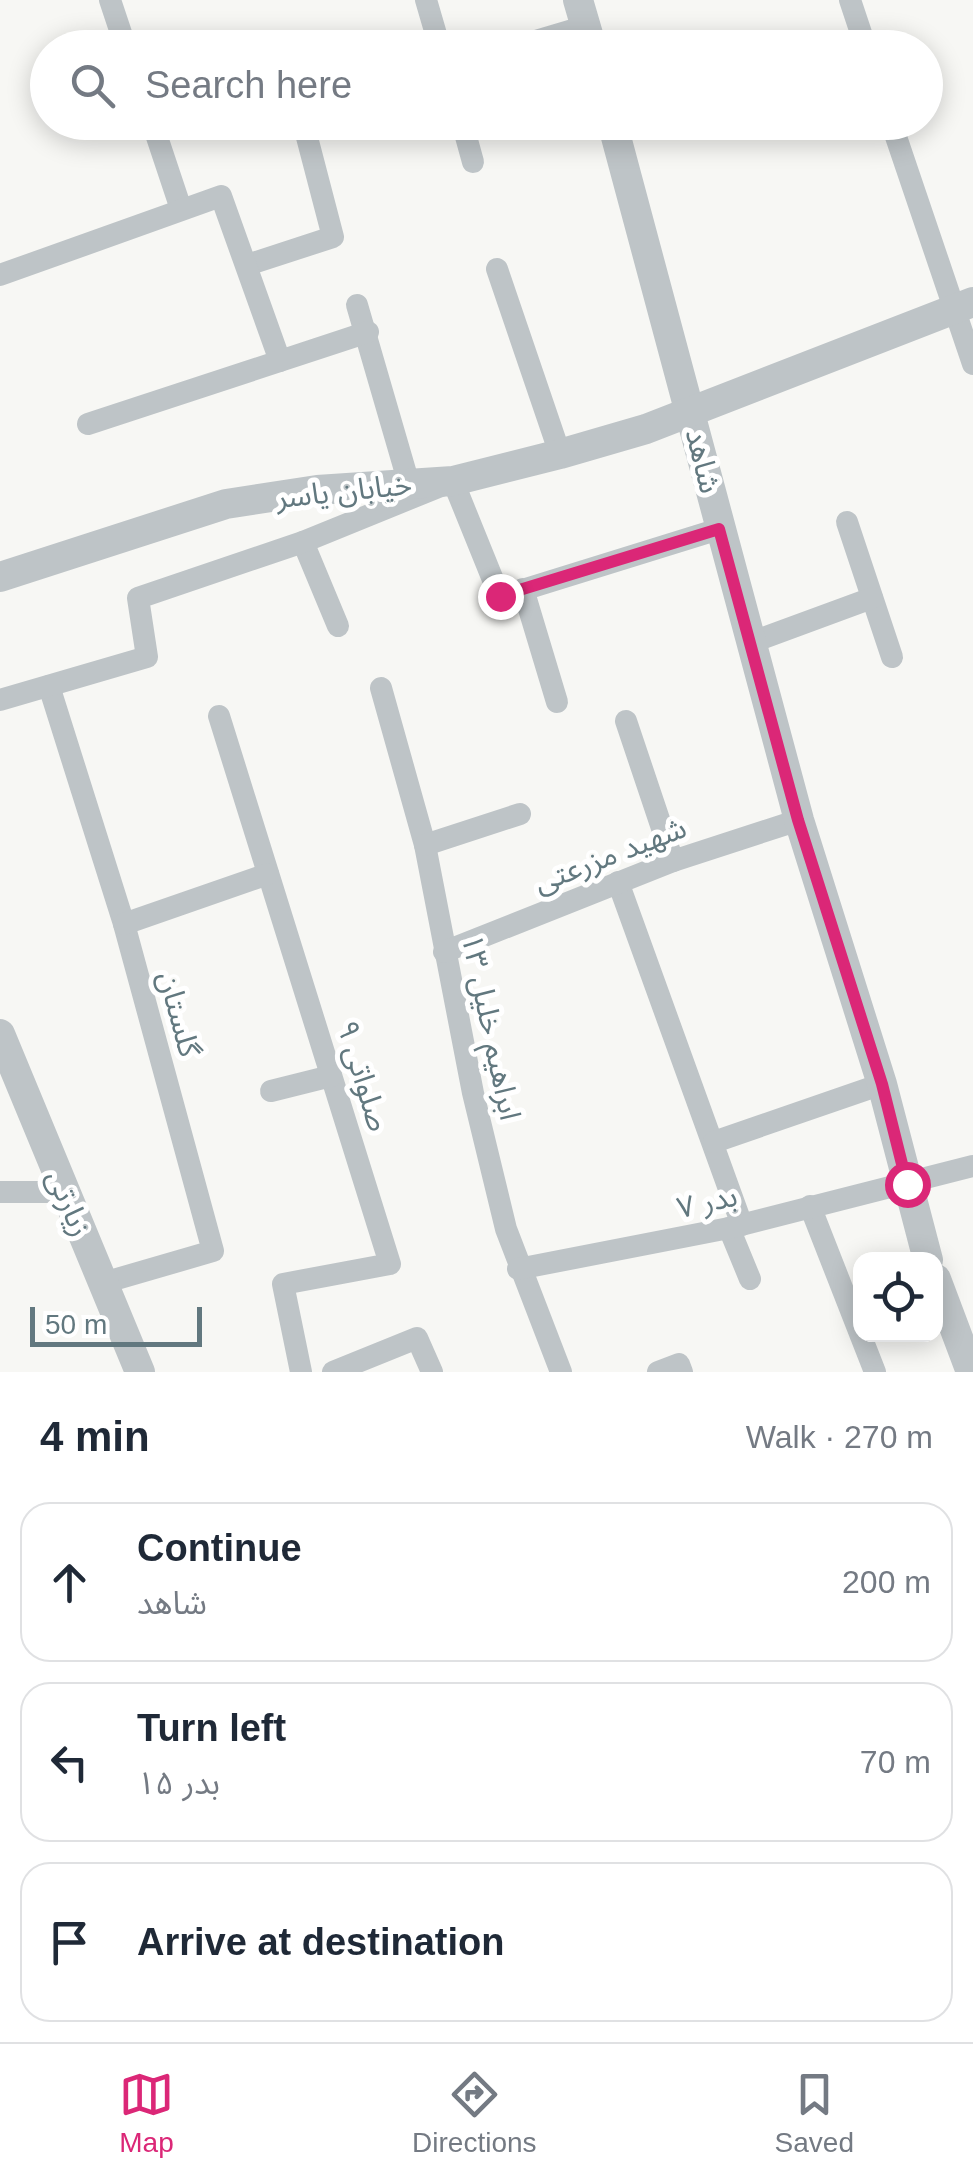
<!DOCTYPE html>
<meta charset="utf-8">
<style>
:root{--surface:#fff;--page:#f2f2f3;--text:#1f2937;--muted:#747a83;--line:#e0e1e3;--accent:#db2777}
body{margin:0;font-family:Helvetica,"Noto Sans Arabic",sans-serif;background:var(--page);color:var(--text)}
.controls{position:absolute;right:30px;bottom:30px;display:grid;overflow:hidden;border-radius:20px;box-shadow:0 5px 25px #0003}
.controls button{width:90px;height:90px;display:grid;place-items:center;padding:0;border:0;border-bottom:2px solid var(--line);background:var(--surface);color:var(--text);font:50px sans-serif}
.scale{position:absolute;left:30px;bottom:25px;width:172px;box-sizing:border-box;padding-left:10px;border:5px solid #62787f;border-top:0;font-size:28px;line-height:35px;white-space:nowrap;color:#62787f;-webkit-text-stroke:8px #fff;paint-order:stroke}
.stop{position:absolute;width:30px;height:30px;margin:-22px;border:8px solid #db2777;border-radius:50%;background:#fff}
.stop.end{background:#db2777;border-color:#fff;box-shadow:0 2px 10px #0008}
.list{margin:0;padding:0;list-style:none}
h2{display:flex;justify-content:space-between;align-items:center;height:130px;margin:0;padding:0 40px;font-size:42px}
h2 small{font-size:32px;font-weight:400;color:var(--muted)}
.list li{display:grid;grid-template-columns:65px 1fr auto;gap:30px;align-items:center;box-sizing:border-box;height:160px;margin:0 20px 20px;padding:0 20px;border:2px solid var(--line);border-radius:30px}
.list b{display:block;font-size:38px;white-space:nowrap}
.list p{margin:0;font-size:32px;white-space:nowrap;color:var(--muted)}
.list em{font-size:32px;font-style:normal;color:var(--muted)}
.icon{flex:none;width:55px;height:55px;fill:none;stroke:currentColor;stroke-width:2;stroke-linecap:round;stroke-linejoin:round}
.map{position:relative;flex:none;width:973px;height:1372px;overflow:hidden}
.search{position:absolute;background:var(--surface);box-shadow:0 5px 25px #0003;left:30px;right:30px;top:30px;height:110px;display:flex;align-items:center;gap:25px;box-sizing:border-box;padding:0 35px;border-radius:55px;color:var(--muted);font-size:38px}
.sheet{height:670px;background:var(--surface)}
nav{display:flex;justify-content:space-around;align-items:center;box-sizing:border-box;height:140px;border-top:2px solid var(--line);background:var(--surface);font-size:28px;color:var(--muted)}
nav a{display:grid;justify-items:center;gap:5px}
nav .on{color:var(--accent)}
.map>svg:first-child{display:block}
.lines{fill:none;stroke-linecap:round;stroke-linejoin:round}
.minor{stroke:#bec4c7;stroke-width:22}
.tertiary{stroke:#bec4c7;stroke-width:30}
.route{stroke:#db2777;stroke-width:12}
.labels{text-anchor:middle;stroke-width:10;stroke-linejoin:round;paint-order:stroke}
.street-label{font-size:30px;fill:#62787f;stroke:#fff}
</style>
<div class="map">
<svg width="973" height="1372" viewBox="0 0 973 1372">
<rect width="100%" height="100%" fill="#f7f7f4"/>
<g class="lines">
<g class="minor">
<polyline points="110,0 126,48"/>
<polyline points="426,0 440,48"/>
<polyline points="850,0 866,48"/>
<polyline points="512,48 586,26"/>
<polyline points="152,122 181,209"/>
<polyline points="462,122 473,162"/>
<polyline points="891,122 973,364"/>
<polyline points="247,265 333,237 303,122"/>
<polyline points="497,269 560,454"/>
<polyline points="0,275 221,196 280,361"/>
<polyline points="357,305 409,484"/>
<polyline points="88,424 368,332"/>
<polyline points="847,522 892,657"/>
<polyline points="303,542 338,626"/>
<polyline points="523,589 557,702"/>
<polyline points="750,643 872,598"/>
<polyline points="49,686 124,924 213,1251 103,1283"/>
<polyline points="381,688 425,845 473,1093 506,1229 561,1372"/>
<polyline points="0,700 147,657 138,598 303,542 453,481 500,597 719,529"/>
<polyline points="219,716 390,1264 283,1284 301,1372"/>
<polyline points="626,721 673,861"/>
<polyline points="425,845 520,814"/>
<polyline points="618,882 742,1225"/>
<polyline points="124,924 268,874"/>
<polyline points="444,952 673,861 799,820"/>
<polyline points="271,1091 331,1076"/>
<polyline points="714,1142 882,1084"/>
<polyline points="0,1192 64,1192"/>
<polyline points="810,1206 875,1372"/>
<polyline points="729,1228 750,1279"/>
<polyline points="518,1269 729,1228 973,1166"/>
<polyline points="333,1372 417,1338 432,1372"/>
<polyline points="658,1372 679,1364 682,1372"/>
</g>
<g class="tertiary">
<polyline points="578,0 592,48"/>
<polyline points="612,122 799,820 882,1084 928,1260"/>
<polyline points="0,577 226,504 317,490 453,481 560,454 646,429 973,302"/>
<polyline points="0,1034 140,1372"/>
<polyline points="936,1279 971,1372"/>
</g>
</g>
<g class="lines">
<polyline class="route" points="500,596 719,529 798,820 882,1084 907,1184"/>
</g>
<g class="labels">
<g class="street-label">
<text transform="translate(703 461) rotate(76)" y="10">شاهد</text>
<text transform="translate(344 491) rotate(-6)" y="10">خیابان یاسر</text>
<text transform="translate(610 855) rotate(-21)" y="10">شهید مزرعتی</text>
<text transform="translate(179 1014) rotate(75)" y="10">گلستان</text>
<text transform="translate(491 1027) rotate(78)" y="10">ابراهیم خلیل ۱۳</text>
<text transform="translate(363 1076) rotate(73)" y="10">صلواتی ۹</text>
<text transform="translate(707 1202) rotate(-13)" y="10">بدر ۷</text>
<text transform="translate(69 1203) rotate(67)" y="10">زیارتی</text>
</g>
</g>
</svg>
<div class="controls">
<button><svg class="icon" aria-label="locate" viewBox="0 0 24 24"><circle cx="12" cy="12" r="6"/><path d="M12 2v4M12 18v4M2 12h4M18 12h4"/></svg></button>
</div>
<div class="scale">50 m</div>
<div class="stop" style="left:907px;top:1184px"></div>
<div class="stop end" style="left:500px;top:596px"></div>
<div class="search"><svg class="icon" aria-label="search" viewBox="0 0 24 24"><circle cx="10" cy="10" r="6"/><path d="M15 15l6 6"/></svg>Search here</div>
</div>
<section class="sheet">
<h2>4 min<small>Walk · 270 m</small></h2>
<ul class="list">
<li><svg class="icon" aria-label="ahead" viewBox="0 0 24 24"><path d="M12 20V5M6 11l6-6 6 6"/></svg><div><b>Continue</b><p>شاهد</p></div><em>200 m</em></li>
<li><svg class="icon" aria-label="left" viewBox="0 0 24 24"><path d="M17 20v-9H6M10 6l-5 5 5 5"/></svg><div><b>Turn left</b><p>بدر ۱۵</p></div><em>70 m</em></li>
<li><svg class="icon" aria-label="arrive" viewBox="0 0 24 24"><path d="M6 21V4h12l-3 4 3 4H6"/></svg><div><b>Arrive at destination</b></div></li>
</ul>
</section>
<nav>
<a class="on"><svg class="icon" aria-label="map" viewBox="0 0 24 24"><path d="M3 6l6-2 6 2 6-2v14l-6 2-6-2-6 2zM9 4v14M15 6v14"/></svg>Map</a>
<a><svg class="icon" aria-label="directions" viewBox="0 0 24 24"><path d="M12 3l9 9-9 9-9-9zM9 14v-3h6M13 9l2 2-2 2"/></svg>Directions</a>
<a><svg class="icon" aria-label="saved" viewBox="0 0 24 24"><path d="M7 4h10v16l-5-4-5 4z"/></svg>Saved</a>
</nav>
